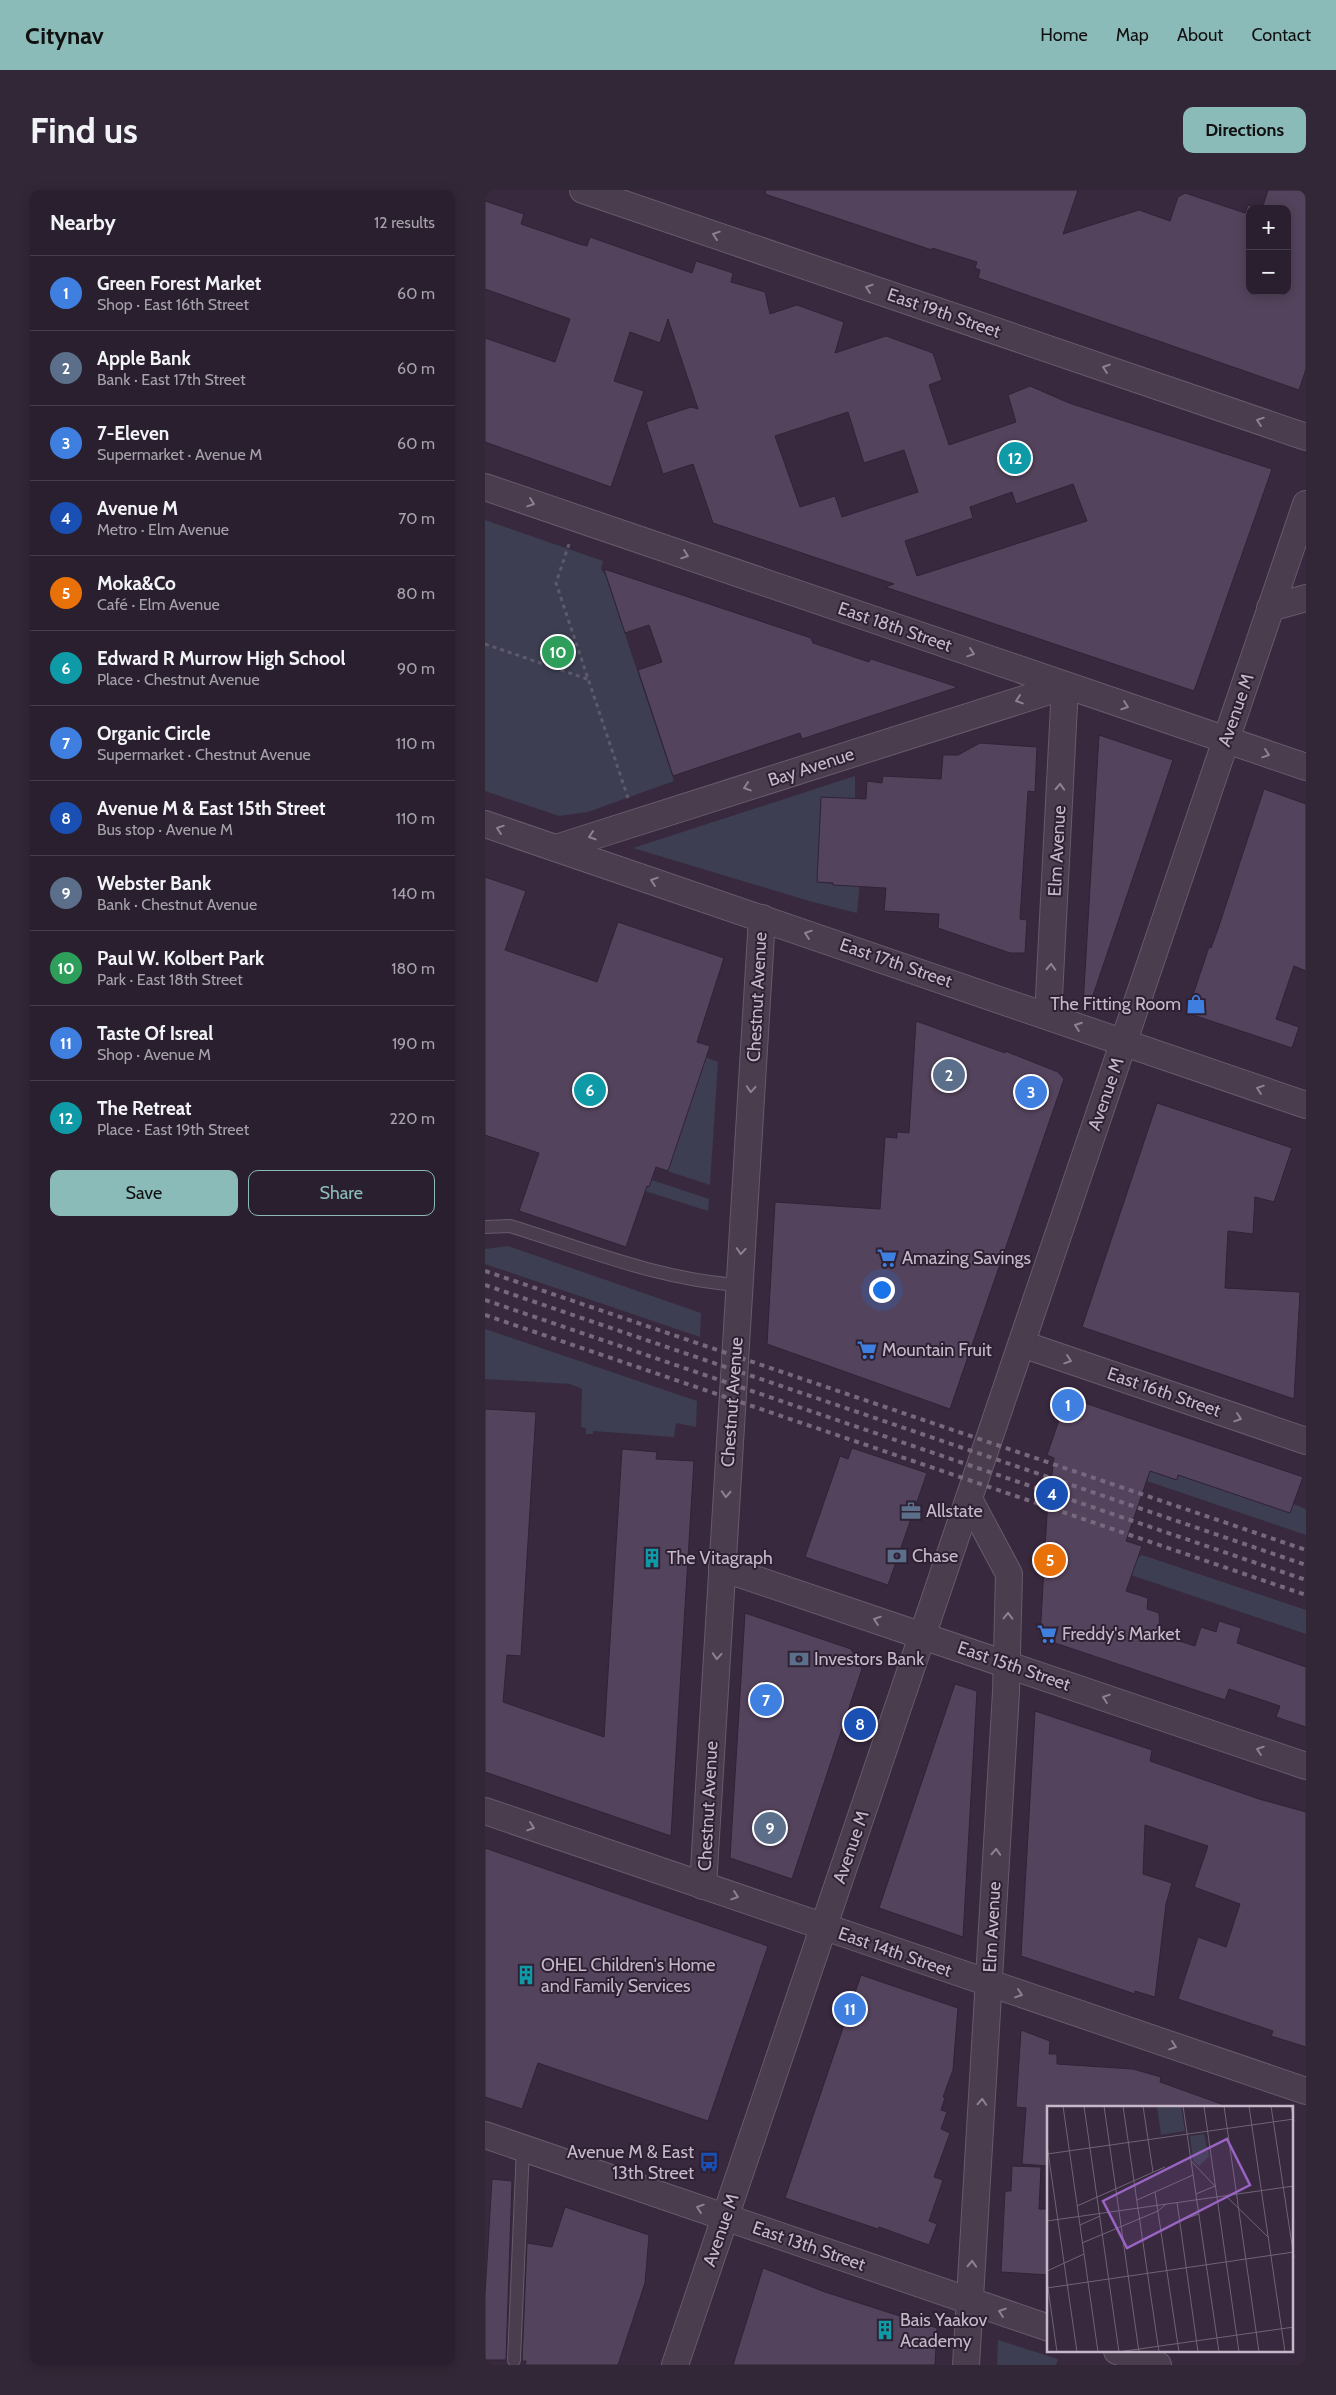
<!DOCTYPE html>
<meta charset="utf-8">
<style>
:root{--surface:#2a1f2e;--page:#322736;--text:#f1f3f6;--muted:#a5a2aa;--line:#463d4a;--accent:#8bbbb9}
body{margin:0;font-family:Cabin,sans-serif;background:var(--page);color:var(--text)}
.controls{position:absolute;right:15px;top:15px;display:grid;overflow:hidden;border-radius:10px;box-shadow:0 2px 12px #0003}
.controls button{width:45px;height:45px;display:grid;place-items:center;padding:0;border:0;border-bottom:1px solid var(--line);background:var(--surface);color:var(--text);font:25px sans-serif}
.you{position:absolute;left:396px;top:1099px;width:18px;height:18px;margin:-12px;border:4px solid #fff;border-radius:50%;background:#1a73e8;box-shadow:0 0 0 8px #1a73e833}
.badge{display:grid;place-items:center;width:32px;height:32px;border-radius:50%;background:var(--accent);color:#fff;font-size:16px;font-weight:700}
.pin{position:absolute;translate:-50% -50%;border:2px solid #fff;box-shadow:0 1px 5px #0006}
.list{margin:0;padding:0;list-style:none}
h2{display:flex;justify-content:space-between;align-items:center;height:65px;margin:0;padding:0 20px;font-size:21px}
h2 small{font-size:16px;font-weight:400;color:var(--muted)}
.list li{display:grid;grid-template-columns:32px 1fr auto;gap:15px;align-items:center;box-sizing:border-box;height:75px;padding:0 20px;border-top:1px solid var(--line)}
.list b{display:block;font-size:19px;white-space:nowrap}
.list p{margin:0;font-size:16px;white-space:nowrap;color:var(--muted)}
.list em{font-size:16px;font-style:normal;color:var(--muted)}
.actions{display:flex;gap:10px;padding:15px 20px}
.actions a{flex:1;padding:11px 0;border:1px solid var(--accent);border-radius:10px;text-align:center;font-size:18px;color:var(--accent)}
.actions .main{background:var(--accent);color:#111}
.map{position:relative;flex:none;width:821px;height:2175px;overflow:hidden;border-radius:10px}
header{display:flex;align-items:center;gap:30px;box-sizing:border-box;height:70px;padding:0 25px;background:var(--accent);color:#111}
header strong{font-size:24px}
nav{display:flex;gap:28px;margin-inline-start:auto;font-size:18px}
.intro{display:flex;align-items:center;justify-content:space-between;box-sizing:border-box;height:120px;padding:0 30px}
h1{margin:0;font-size:35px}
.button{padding:12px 22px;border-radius:10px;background:var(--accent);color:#111;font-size:18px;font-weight:700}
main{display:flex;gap:30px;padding:0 30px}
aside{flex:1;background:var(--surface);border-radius:10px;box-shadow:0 2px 12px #0003}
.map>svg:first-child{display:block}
.green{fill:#3d3e51}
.building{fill:#54435c;stroke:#312336;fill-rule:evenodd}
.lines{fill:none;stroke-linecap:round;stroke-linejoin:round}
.lane-casing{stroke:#685a6c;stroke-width:14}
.street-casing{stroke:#685a6c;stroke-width:28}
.path{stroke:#5e596c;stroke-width:3;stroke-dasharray:4 4;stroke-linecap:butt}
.lane{stroke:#4a3d4e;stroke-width:12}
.street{stroke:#4a3d4e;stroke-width:26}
.rail{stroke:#78687d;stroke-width:4;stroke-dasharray:5 5;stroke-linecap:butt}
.oneway{stroke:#8e8192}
.labels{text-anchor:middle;stroke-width:4;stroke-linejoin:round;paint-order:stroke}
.street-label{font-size:18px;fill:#c5b9c9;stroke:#2f2134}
.poi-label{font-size:18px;fill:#c5b9c9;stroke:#2f2134;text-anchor:start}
.inset-road{fill:none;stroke:#706376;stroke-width:1}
.view{fill:#9964c3;fill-opacity:0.15;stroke:#9964c3;stroke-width:2.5}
.inset-edge{fill:none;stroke:#c5b9c9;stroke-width:2.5}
</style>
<header>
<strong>Citynav</strong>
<nav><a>Home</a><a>Map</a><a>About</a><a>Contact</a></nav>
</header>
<div class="intro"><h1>Find us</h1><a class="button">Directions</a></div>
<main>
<aside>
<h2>Nearby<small>12 results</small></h2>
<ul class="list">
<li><span class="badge" style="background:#3f7fe0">1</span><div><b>Green Forest Market</b><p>Shop · East 16th Street</p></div><em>60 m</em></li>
<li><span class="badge" style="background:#5c6f8a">2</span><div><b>Apple Bank</b><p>Bank · East 17th Street</p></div><em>60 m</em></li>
<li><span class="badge" style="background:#3f7fe0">3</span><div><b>7-Eleven</b><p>Supermarket · Avenue M</p></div><em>60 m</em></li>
<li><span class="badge" style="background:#1a4fb4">4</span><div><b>Avenue M</b><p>Metro · Elm Avenue</p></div><em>70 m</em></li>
<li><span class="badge" style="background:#e8710a">5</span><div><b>Moka&amp;Co</b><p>Café · Elm Avenue</p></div><em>80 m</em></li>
<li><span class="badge" style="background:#0f9aa8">6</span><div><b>Edward R Murrow High School</b><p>Place · Chestnut Avenue</p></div><em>90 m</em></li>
<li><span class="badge" style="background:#3f7fe0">7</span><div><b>Organic Circle</b><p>Supermarket · Chestnut Avenue</p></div><em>110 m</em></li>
<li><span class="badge" style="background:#1a4fb4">8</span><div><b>Avenue M &amp; East 15th Street</b><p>Bus stop · Avenue M</p></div><em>110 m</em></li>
<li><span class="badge" style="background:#5c6f8a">9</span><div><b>Webster Bank</b><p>Bank · Chestnut Avenue</p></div><em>140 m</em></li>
<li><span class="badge" style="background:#2e9e5b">10</span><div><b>Paul W. Kolbert Park</b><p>Park · East 18th Street</p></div><em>180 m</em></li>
<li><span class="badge" style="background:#3f7fe0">11</span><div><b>Taste Of Isreal</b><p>Shop · Avenue M</p></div><em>190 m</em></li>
<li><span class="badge" style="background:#0f9aa8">12</span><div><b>The Retreat</b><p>Place · East 19th Street</p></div><em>220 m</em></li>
</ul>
<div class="actions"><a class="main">Save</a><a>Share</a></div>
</aside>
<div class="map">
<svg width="821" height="2175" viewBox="0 0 821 2175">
<rect width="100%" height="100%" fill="#38293e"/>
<g class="green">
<polygon points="0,330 118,371 116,379 120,384 189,591 103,622 74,626 0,601"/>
<polygon points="370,586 370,609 336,607 332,692 363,696 364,691 375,691 372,723 324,711 148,658"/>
<polygon points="209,863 233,872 225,995 170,977"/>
<polygon points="167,990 224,1009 223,1021 160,1001"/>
<polygon points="23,1056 216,1123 215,1147 0,1074 0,1059"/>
<polygon points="0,1139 212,1211 211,1237 191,1233 189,1247 108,1241 108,1244 101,1244 101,1238 96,1237 97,1199 85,1194 0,1189"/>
<polygon points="665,1281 691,1290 693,1285 805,1323 808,1314 821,1319 821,1345 662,1291"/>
<polygon points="657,1365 821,1420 821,1444 631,1380"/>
<polygon points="513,2150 573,2169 571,2175 512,2175"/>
</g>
<g class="building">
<polygon points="281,0 593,0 578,44 654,20 685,31 693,7 700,3 760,23 763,15 776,19 765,19 765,101 802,101 802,19 777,19 783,0 821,0 821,179 814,200 493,88 495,80 490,78 492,72 447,58 447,60 280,4"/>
<path d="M0 11 39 24 36 34 94 54 102 56 105 47 207 83 211 71 248 83 246 92 280 102 285 124 312 115 359 132 350 163 401 146 448 163 457 190 444 195 464 255 531 232 523 205 545 196 584 213 787 279 709 501 400 397 409 394 228 333 208 274 178 284 161 232 206 217 213 219 183 129 175 153 145 142 129 191 159 201 126 297 0 252V148L70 172 85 129 0 99ZM363 222 379 273 419 260 433 302 357 327 350 306 315 317 290 246ZM588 294 602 331 432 386 420 351 488 328 485 317 527 302 531 314Z"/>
<polygon points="119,379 326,448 328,453 384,472 386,469 473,497 317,549 315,543 188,586 153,480 177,472 164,435 140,443"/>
<polygon points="614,545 688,570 604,817 598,816"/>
<polygon points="495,553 552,557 550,602 543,601 535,729 542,730 540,763 525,763 453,738 454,724 399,721 401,698 348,695 348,693 332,692 336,607 381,609 382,591 397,593 398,586 456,589 458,565 473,565"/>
<polygon points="779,599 821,614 821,781 809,776 791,829 814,837 807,858 702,823 724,757 726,758 733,739"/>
<polygon points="0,687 41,701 20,760 112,792 133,732 239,768 212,852 225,856 183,981 171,977 164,997 162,996 141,1057 34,1021 54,963 0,945"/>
<polygon points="431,831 520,863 520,861 573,882 579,889 465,1219 282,1154 290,1012 395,1019 400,947 412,948 412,942 424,943"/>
<polygon points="672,913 807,958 789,1012 770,1007 768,1044 743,1041 740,1098 815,1102 809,1209 597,1137"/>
<polygon points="582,1207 818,1287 805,1323 693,1285 692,1290 665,1281 641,1351 657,1356 641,1401 663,1408 662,1419 674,1423 675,1445 710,1456 716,1437 731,1442 734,1431 756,1438 752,1453 821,1477 821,1537 791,1527 795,1516 744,1499 740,1510 555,1448 562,1324 569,1268 562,1265"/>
<polygon points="0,1219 51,1222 36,1466 22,1465 18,1512 119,1547 137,1259 172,1262 171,1269 209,1271 186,1646 0,1582"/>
<polygon points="367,1258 442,1283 403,1395 320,1367 355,1266 363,1269"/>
<polygon points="260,1423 366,1459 377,1479 307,1689 245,1668"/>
<polygon points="470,1494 492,1501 478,1747 394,1718"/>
<polygon points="550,1521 667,1560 665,1571 774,1609 821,1622 821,1857 786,1846 788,1841 693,1809 713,1747 741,1757 755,1714 709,1697 723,1656 660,1635 658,1684 687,1693 681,1714 670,1807 650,1801 650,1804 536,1766"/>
<polygon points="0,1658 283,1756 223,1931 53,1873 37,1919 0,1907"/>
<polygon points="376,1785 473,1818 468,1880 458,1907 460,1908 456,1920 462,1922 456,1939 465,1943 449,1987 458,1990 444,2031 452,2034 444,2055 394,2037 393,2039 300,2008"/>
<polygon points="536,1840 565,1851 564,1864 572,1864 572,1874 648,1879 676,1887 675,1892 739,1915 739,1918 564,1918 564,1976 537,1974 541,1918 531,1917"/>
<polygon points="527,1976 556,1977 554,2019 564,2019 564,2085 516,2082 520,2001 526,2001"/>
<polygon points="7,1989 27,1991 21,2170 0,2170 0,2105"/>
<polygon points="80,2017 164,2045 160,2093 133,2175 40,2175 41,2171 37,2171 42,2053 67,2057"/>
<polygon points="278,2078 340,2102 452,2138 450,2175 248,2175"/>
</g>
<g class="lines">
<defs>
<g id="lane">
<path d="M0 1037 25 1036C100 1059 175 1090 254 1095"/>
<polyline points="29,2170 38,1957"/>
</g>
<g id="street">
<polyline points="98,0 821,247"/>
<polyline points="0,297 821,577"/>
<polyline points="785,418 821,408"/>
<polyline points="0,634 821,915"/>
<polyline points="71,658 580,496 563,826"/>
<polyline points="537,1154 821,1251"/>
<polyline points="237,1378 821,1576"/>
<polyline points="0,1621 821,1901"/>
<polyline points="218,1696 277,728"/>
<polyline points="0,1945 564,2138"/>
<polyline points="632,2161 673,2175"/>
<polyline points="190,2175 821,314"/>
<polyline points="481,2175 521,1502 524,1384 484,1309"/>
</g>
</defs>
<use href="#lane" class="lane-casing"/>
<use href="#street" class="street-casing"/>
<g class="path">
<polyline points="84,354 71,393 143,608"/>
<polyline points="0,454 102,489"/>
</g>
<use href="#lane" class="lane"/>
<use href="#street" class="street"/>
<g class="rail">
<polyline points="0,1081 821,1360"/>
<polyline points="0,1095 821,1375"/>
<polyline points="0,1110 821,1390"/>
<polyline points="0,1125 821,1405"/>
</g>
</g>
<defs><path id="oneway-chevron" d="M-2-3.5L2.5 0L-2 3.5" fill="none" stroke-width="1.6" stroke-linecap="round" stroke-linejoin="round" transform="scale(1.25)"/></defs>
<g class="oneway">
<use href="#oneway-chevron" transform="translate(231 45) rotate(-161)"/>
<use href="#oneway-chevron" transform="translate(384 98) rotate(-161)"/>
<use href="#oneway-chevron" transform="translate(621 178) rotate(-161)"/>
<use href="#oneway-chevron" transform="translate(775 231) rotate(-161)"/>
<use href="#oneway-chevron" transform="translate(46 313) rotate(19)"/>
<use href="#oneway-chevron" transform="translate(200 365) rotate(19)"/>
<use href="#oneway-chevron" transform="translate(486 463) rotate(19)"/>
<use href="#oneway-chevron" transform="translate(534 510) rotate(162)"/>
<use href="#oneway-chevron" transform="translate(640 516) rotate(19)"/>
<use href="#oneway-chevron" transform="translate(781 564) rotate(19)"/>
<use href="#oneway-chevron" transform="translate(262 597) rotate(162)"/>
<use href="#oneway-chevron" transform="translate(575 597) rotate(-87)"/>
<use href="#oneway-chevron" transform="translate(15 639) rotate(-161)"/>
<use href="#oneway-chevron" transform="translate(107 646) rotate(162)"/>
<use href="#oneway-chevron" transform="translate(169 691) rotate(-161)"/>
<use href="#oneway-chevron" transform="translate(323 744) rotate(-161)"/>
<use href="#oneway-chevron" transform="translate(566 777) rotate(-87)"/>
<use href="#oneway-chevron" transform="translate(593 836) rotate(-160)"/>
<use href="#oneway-chevron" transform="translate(266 899) rotate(94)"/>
<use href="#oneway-chevron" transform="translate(775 899) rotate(-161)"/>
<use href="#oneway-chevron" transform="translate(256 1061) rotate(94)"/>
<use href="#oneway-chevron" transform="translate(583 1170) rotate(19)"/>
<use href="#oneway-chevron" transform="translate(753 1228) rotate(19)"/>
<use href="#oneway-chevron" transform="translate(241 1304) rotate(93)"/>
<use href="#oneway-chevron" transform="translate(523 1426) rotate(-89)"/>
<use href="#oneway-chevron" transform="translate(392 1430) rotate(-161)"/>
<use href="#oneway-chevron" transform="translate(232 1466) rotate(94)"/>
<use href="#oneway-chevron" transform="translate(621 1508) rotate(-161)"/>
<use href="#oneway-chevron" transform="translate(775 1560) rotate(-161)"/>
<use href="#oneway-chevron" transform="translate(46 1637) rotate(19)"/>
<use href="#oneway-chevron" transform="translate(511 1662) rotate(-87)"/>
<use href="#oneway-chevron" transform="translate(250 1706) rotate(19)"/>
<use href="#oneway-chevron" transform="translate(534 1804) rotate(19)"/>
<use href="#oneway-chevron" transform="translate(688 1856) rotate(19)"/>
<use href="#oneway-chevron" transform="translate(497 1912) rotate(-87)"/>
<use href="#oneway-chevron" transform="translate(215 2018) rotate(-161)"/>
<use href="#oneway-chevron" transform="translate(487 2074) rotate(-87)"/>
<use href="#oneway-chevron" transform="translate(517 2122) rotate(-161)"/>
</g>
<defs>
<symbol id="shop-bare" viewBox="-9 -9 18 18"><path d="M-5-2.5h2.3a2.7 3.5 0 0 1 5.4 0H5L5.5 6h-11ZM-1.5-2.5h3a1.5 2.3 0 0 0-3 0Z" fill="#3f7fe0" stroke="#2f2134" stroke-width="2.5" paint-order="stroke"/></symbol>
<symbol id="supermarket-bare" viewBox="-9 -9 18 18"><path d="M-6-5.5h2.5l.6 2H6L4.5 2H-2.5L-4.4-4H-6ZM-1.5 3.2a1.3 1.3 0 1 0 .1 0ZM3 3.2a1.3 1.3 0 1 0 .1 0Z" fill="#3f7fe0" stroke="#2f2134" stroke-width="2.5" paint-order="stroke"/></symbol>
<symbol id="office-bare" viewBox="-9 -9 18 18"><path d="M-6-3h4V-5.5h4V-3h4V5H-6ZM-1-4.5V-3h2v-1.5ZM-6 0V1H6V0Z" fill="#5c6f8a" stroke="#2f2134" stroke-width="2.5" paint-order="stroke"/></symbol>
<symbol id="bank-bare" viewBox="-9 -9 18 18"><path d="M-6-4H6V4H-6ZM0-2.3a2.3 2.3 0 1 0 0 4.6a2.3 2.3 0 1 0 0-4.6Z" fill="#5c6f8a" stroke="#2f2134" stroke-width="2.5" paint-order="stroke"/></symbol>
<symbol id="building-bare" viewBox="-9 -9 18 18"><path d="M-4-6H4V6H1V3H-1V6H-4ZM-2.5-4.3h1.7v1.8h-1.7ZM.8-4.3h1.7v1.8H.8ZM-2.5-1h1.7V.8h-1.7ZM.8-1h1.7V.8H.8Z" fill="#0f9aa8" stroke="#2f2134" stroke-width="2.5" paint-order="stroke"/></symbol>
<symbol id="bus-bare" viewBox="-9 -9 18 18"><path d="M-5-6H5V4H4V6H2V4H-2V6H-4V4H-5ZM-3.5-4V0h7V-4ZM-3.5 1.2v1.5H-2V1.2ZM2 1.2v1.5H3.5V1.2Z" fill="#1a4fb4" stroke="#2f2134" stroke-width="2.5" paint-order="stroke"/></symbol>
</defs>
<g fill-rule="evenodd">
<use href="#shop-bare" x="697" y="800" width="28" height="28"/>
<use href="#supermarket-bare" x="388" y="1054" width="28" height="28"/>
<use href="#supermarket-bare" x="368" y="1146" width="28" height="28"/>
<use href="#office-bare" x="412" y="1307" width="28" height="28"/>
<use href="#bank-bare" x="398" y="1352" width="28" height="28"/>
<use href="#building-bare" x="153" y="1354" width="28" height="28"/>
<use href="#supermarket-bare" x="548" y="1430" width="28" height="28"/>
<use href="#bank-bare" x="300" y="1455" width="28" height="28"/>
<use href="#building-bare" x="27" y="1771" width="28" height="28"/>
<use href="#bus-bare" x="210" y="1958" width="28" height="28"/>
<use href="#building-bare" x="386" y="2126" width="28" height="28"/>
</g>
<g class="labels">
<g class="street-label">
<text transform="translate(459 123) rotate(19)" y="6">East 19th Street</text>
<text transform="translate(410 437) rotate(19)" y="6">East 18th Street</text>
<text transform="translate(751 520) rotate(-71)" y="6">Avenue M</text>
<text transform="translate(326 577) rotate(-18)" y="6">Bay Avenue</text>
<text transform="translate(572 661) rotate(-87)" y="6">Elm Avenue</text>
<text transform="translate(411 773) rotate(19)" y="6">East 17th Street</text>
<text transform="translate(272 807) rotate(-87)" y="6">Chestnut Avenue</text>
<text transform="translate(621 904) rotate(-71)" y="6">Avenue M</text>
<text transform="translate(679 1202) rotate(19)" y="6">East 16th Street</text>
<text transform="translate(247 1212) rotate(-86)" y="6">Chestnut Avenue</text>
<text transform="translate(529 1476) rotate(19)" y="6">East 15th Street</text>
<text transform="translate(223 1616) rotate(-87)" y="6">Chestnut Avenue</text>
<text transform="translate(366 1657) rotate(-71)" y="6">Avenue M</text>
<text transform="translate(507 1737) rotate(-87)" y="6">Elm Avenue</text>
<text transform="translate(410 1762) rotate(19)" y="6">East 14th Street</text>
<text transform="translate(236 2040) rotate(-71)" y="6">Avenue M</text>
<text transform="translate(324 2056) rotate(19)" y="6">East 13th Street</text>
</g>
<g class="poi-label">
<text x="696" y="820" text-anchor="end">The Fitting Room</text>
<text x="417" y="1074">Amazing Savings</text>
<text x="397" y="1166">Mountain Fruit</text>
<text x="441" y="1327">Allstate</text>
<text x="427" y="1372">Chase</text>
<text x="182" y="1374">The Vitagraph</text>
<text x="577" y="1450">Freddy's Market</text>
<text x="329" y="1475">Investors Bank</text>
<text x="56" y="1781">OHEL Children's Home<tspan x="56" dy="21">and Family Services</tspan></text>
<text x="209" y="1968" text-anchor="end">Avenue M &amp; East<tspan x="209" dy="21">13th Street</tspan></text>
<text x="415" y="2136">Bais Yaakov<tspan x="415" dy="21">Academy</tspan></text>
</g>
</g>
<g transform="translate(562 1916)">
<rect width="246" height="246" fill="#38293e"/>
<path d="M110 0H134L138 25 114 29ZM157 28 162 50 152 60 146 55 143 30Z" fill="#3d3e51"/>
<path class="inset-road" d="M16 0 51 246M37 0 72 246M57 0 92 246M76 0 112 246M96 0 106 66M136 0 172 246M157 0 192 246M177 0 212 246M202 0 238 246M224 0 247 152M244 0 247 16M0 39 30 246M0 48 247 13M145 56 168 80 149 88M108 86 132 246M179 90 221 131M90 94 146 69M130 96 151 246M30 100 118 61M0 115 247 80M132 115 152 108M33 119 53 110M35 137 111 105 119 98M0 165 37 148M0 175 10 246M0 182 247 146M71 246 247 221"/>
<path class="view" d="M180 33 203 79 80 142 56 95Z"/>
<rect width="246" height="246" class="inset-edge"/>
</g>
</svg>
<div class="controls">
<button>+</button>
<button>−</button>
</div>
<div class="you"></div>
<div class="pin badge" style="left:583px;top:1215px;background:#3f7fe0">1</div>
<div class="pin badge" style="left:464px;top:885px;background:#5c6f8a">2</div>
<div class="pin badge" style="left:546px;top:902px;background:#3f7fe0">3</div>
<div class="pin badge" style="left:567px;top:1304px;background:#1a4fb4">4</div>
<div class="pin badge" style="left:565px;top:1370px;background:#e8710a">5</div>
<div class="pin badge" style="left:105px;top:900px;background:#0f9aa8">6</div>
<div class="pin badge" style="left:281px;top:1510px;background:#3f7fe0">7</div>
<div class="pin badge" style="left:375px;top:1534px;background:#1a4fb4">8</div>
<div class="pin badge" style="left:285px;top:1638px;background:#5c6f8a">9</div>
<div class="pin badge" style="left:73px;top:462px;background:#2e9e5b">10</div>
<div class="pin badge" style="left:365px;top:1819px;background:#3f7fe0">11</div>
<div class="pin badge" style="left:530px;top:268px;background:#0f9aa8">12</div>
</div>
</main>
